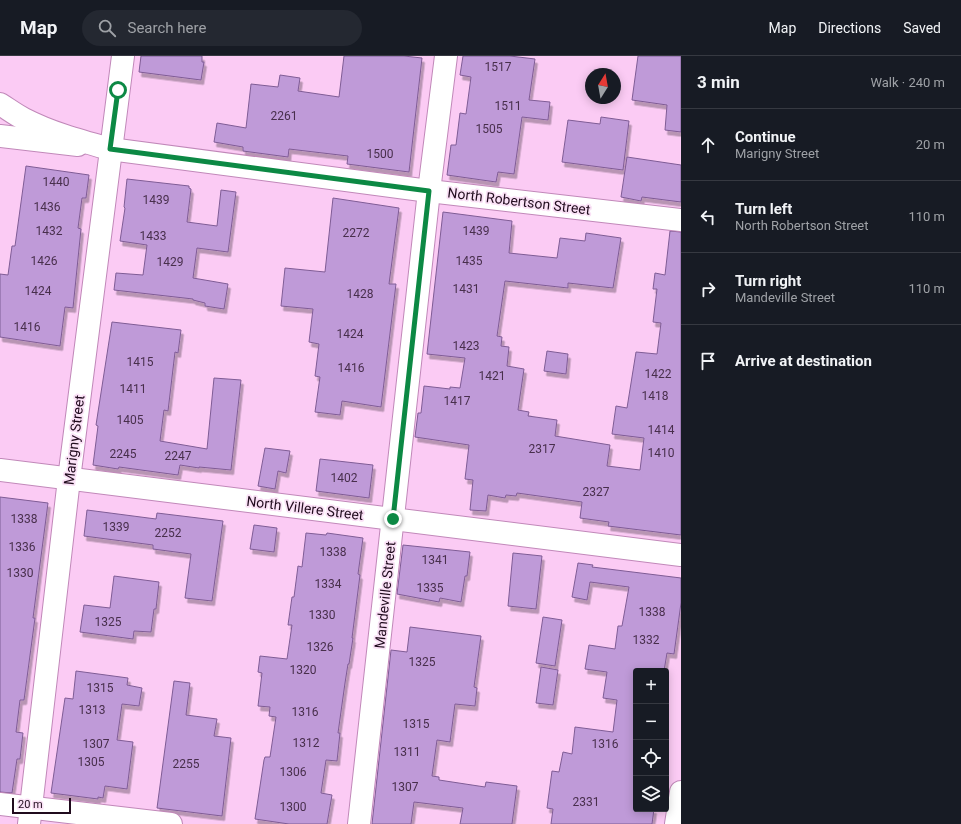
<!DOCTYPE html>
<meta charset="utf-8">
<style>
:root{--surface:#171b24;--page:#242831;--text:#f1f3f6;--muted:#9ea1a6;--line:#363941}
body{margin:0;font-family:Roboto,sans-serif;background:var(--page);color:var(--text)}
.controls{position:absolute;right:12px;bottom:12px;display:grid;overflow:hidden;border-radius:4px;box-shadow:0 2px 10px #0003}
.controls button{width:36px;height:36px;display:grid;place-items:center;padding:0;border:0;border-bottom:1px solid var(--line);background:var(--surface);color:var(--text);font:20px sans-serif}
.compass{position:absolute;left:585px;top:12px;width:36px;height:36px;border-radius:50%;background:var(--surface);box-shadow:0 2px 10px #0003;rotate:11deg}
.scale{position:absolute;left:12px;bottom:10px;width:59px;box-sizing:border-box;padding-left:4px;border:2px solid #200b1d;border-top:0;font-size:11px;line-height:14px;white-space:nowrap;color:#200b1d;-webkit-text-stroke:3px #fae1f6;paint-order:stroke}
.stop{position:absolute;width:12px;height:12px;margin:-9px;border:3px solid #0c8944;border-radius:50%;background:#fff}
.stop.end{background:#0c8944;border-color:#fff;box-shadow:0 1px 4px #0008}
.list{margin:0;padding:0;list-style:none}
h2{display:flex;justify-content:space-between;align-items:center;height:52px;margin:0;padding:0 16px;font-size:17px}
h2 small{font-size:13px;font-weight:400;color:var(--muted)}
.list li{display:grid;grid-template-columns:26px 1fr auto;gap:12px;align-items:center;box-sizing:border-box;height:72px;padding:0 16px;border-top:1px solid var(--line)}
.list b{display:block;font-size:15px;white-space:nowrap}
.list p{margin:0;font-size:13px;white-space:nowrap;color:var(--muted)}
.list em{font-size:13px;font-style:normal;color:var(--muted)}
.icon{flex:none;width:22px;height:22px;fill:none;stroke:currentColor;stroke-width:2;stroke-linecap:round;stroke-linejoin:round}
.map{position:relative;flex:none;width:681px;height:768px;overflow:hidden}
header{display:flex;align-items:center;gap:24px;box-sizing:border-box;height:56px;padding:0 20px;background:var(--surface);border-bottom:1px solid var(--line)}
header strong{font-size:19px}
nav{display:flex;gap:22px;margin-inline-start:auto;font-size:14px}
.search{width:280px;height:36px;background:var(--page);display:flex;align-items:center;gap:10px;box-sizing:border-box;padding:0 14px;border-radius:22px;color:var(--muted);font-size:15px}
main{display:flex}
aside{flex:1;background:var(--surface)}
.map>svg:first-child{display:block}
.building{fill:#bf9ad8;stroke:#7f5c95;filter:url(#shadow)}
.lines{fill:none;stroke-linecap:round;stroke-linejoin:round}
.minor-casing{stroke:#c188b9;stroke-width:24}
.major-casing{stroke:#c188b9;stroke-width:24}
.minor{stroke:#fff;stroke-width:22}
.major{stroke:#fff;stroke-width:22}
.route{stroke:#0c8944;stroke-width:5}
.labels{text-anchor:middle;stroke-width:3.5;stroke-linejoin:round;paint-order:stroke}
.number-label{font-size:12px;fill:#482f4c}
.street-label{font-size:14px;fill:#200b1d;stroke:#fae1f6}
</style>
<header>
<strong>Map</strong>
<div class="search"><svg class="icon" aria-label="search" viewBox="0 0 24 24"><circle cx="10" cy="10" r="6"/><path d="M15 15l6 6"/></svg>Search here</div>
<nav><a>Map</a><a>Directions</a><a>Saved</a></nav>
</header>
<main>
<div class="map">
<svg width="681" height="768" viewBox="0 0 681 768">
<defs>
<filter id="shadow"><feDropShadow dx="2.5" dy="4.5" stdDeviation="0" flood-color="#0004"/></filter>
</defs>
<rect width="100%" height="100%" fill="#fbcbf4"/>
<g class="building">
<polygon points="141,0 202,0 202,6 204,6 201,24 139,16"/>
<polygon points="344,0 404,0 422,2 409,116 347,108 348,100 289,93 288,101 243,95 243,91 214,86 217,67 246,72 251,28 278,31 280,19 300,22 298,35 339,41"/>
<polygon points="463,0 510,0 535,3 529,44 550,46 548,64 522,61 514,118 498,116 496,126 447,119 451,89 456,89 460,57 466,58 471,21 460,19"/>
<polygon points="638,0 681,0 681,76 665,74 667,49 632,44"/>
<polygon points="601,61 629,65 623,114 562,106 568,64 600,68"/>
<polygon points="627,101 681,109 681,146 642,141 641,145 621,141"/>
<polygon points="26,110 89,119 86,142 82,142 78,172 81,173 73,252 65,251 60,290 0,281 0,218 8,219 12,190 15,190"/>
<polygon points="127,123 189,130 189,132 191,133 187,166 217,170 221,134 236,136 228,196 197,192 193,222 228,228 224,253 205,250 205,247 193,244 193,243 114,234 116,217 143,219 147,189 120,185 125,152 124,151"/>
<polygon points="333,142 399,152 389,228 396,228 381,351 342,345 340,359 315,356 320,321 315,320 319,288 309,286 313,253 281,250 285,212 325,216"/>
<polygon points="443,156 512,165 509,197 557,202 560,182 585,185 586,177 621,182 613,232 568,227 568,232 505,225 497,280 502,281 501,290 509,291 507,310 524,313 518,354 529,356 528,360 557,364 555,380 610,389 607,410 640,414 644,382 612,378 616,350 627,352 636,296 657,298 661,267 653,266 657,233 653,233 655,217 665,219 670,175 681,176 681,479 608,470 609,466 580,462 582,446 517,437 516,440 506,439 505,442 488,439 486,455 470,454 473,424 465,423 469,389 415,381 418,357 421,357 424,330 450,333 450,331 460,332 465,302 427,298"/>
<polygon points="112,266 181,274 178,297 175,296 168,355 164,354 160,385 207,393 214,322 241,324 231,414 199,411 199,412 180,409 178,419 119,411 118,413 93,409 98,370 96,369"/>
<polygon points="547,295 568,298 566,318 544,315"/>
<polygon points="265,392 290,395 286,417 278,415 275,433 258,430"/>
<polygon points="320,403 373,409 369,442 316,435"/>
<polygon points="0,441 48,447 33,562 35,562 24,644 20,644 16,676 23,677 20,703 17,703 12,737 0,736"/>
<polygon points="87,454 156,463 157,457 223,465 212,545 185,542 191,498 153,493 153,489 84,480"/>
<polygon points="254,469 277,472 274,496 250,493"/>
<polygon points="306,477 326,479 327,477 363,482 358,518 360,519 352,582 353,582 349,608 348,608 345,627 338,677 340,677 337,705 326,704 321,737 332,739 327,768 289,768 255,763 264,704 265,701 270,701 276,661 269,660 270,651 258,650 262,617 258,616 260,600 287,603 292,569 288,569 292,541 294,541 298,510 302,511"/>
<polygon points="403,489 470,496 467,520 465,520 461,546 440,542 439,546 397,538"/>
<polygon points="513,497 542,500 536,553 508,550"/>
<polygon points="578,507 593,509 592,511 681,522 681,547 674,598 667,597 664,615 636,615 636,753 654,753 652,768 551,768 553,753 547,752 552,715 559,716 563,696 572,698 575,671 613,676 617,644 603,642 607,616 585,613 589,589 615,593 618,570 622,570 629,531 590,526 587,544 572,541"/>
<polygon points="114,520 159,526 156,553 154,553 151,576 134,575 133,583 80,576 84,549 110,552"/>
<polygon points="543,561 562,564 555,610 536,607"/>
<polygon points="410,571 481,580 474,631 477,632 475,650 455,648 450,686 437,684 432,720 439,721 439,724 485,731 486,726 517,730 512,768 460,768 463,752 414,746 411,768 372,768 391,594 407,596"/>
<polygon points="541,611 558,614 553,649 536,647"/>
<polygon points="76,615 128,622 127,629 142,632 139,650 122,648 117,684 133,686 127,733 105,730 103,742 98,741 98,743 51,737 65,642 73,643"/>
<polygon points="174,625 190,627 186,659 217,663 214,680 231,682 222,760 157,752"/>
</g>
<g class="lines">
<defs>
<g id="minor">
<polyline points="0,80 78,89"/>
<polyline points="0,414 681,499"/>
<polyline points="0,748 171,768"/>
<polyline points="29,768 69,423 123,0"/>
<polyline points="359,768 429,135 446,0"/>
<polyline points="676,768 681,736"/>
</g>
<path id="major" d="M0 48C8 53 16 59 24 63 51 77 81 85 110 93L429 135 681 164"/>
</defs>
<use href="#minor" class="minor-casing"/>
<use href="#major" class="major-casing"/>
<use href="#minor" class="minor"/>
<use href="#major" class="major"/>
</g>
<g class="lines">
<polyline class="route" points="118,34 110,93 429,135 393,463"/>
</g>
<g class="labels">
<g class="number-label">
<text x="498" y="15">1517</text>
<text x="508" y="54">1511</text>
<text x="284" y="64">2261</text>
<text x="489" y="77">1505</text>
<text x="380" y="102">1500</text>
<text x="56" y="130">1440</text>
<text x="156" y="148">1439</text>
<text x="47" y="155">1436</text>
<text x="49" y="179">1432</text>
<text x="476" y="179">1439</text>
<text x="356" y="181">2272</text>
<text x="153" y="184">1433</text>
<text x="44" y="209">1426</text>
<text x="469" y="209">1435</text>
<text x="170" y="210">1429</text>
<text x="466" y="237">1431</text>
<text x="38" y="239">1424</text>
<text x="360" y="242">1428</text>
<text x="27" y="275">1416</text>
<text x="350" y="282">1424</text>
<text x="466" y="294">1423</text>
<text x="140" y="310">1415</text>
<text x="351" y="316">1416</text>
<text x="658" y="322">1422</text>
<text x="492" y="324">1421</text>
<text x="133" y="337">1411</text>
<text x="655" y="344">1418</text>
<text x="457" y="349">1417</text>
<text x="130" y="368">1405</text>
<text x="661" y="378">1414</text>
<text x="542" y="397">2317</text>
<text x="661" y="401">1410</text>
<text x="123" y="402">2245</text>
<text x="178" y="404">2247</text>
<text x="344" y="426">1402</text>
<text x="596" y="440">2327</text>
<text x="24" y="467">1338</text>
<text x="116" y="475">1339</text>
<text x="168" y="481">2252</text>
<text x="22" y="495">1336</text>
<text x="333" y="500">1338</text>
<text x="435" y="508">1341</text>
<text x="20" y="521">1330</text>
<text x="328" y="532">1334</text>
<text x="430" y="536">1335</text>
<text x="652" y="560">1338</text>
<text x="322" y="563">1330</text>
<text x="108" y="570">1325</text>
<text x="646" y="588">1332</text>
<text x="320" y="595">1326</text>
<text x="422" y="610">1325</text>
<text x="303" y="618">1320</text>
<text x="100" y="636">1315</text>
<text x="92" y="658">1313</text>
<text x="305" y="660">1316</text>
<text x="416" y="672">1315</text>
<text x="306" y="691">1312</text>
<text x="96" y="692">1307</text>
<text x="605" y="692">1316</text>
<text x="407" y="700">1311</text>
<text x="91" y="710">1305</text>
<text x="186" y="712">2255</text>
<text x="293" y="720">1306</text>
<text x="405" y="735">1307</text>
<text x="586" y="750">2331</text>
<text x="293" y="755">1300</text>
</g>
<g class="street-label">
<text transform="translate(519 145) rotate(7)" y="5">North Robertson Street</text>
<text transform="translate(74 384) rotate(-83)" y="5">Marigny Street</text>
<text transform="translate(305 452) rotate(7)" y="5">North Villere Street</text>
<text transform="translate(385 539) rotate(-84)" y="5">Mandeville Street</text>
</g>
</g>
</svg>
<div class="controls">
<button>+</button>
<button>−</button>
<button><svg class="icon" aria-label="locate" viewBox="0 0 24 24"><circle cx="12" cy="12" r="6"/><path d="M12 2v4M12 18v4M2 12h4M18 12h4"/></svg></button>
<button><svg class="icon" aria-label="layers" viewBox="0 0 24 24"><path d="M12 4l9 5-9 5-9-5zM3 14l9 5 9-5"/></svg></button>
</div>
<svg class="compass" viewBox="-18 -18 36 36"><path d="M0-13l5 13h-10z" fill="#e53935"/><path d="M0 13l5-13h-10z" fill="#9ea1a6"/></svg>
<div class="scale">20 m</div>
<div class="stop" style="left:118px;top:34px"></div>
<div class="stop end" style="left:393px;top:463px"></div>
</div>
<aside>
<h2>3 min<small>Walk · 240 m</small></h2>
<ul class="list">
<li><svg class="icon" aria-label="ahead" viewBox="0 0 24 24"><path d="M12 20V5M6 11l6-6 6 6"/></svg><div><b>Continue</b><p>Marigny Street</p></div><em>20 m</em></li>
<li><svg class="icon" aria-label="left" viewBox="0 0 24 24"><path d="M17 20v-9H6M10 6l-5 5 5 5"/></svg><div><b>Turn left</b><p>North Robertson Street</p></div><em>110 m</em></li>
<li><svg class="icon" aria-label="right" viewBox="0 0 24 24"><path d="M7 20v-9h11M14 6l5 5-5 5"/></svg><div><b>Turn right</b><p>Mandeville Street</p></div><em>110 m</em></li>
<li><svg class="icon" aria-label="arrive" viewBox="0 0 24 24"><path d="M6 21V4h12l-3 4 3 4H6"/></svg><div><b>Arrive at destination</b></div></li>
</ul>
</aside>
</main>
